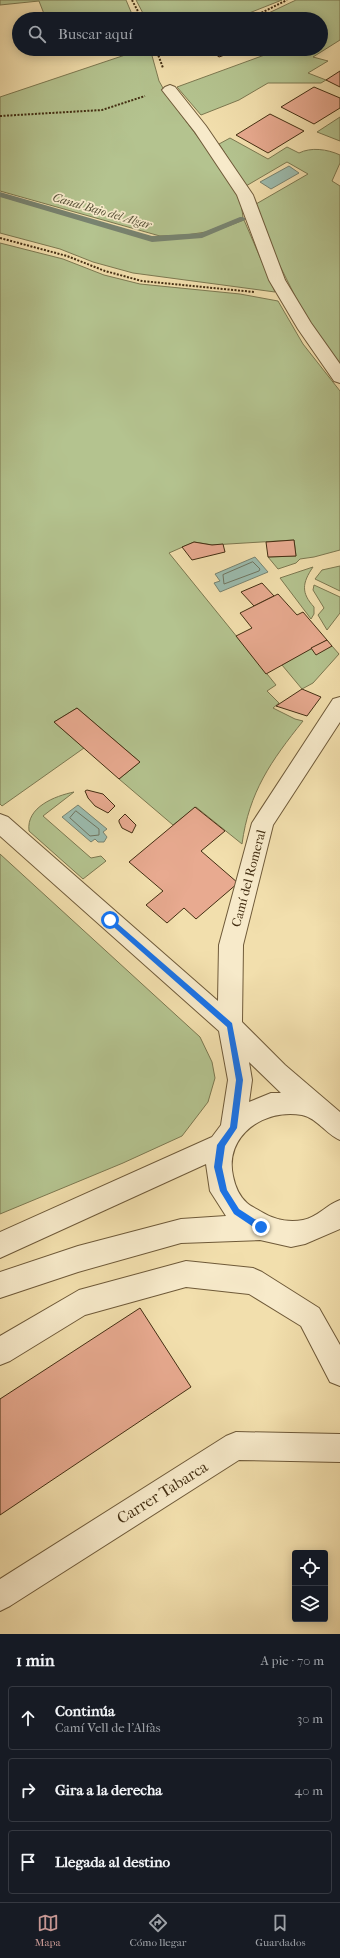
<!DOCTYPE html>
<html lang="es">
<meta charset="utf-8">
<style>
:root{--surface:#171b24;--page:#242831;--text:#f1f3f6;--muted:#9ea1a6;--line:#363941;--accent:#c59692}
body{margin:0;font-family:"IM FELL French Canon",serif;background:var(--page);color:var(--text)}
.controls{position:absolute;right:12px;bottom:12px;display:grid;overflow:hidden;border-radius:4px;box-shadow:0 2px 10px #0003}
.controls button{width:36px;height:36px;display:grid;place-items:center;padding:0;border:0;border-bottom:1px solid var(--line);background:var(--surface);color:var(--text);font:20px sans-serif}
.stop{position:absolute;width:12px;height:12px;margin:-9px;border:3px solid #1a73e8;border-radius:50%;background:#fff}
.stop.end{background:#1a73e8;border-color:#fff;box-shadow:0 1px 4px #0008}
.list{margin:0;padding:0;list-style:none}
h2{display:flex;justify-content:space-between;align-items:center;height:52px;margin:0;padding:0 16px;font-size:17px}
h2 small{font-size:13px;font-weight:400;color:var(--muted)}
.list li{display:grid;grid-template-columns:26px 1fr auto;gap:12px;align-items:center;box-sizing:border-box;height:64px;margin:0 8px 8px;padding:0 8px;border:1px solid var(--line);border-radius:4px}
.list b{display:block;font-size:15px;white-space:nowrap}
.list p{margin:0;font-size:13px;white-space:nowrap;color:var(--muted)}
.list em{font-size:13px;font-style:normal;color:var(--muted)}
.icon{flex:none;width:22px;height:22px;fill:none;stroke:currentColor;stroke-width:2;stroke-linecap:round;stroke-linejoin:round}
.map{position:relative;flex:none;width:340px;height:1634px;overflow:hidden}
.search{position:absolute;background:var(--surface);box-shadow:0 2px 10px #0003;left:12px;right:12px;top:12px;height:44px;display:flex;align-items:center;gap:10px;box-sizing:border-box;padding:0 14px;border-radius:22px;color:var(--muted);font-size:15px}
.sheet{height:268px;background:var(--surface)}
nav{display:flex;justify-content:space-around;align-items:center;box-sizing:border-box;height:56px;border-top:1px solid var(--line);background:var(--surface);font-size:11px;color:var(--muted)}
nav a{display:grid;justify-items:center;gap:2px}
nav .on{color:var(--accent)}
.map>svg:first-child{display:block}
.green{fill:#b4c38f;stroke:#7c7850}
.water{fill:#9cbcaf;stroke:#788370}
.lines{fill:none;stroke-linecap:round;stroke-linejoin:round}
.shore{stroke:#707560;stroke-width:1}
.stream{fill:#788370;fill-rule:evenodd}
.building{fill:#e8aa90;stroke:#432e12}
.minor-casing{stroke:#6f5a39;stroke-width:2}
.path{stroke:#432e12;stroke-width:2;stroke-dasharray:2 1.5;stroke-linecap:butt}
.minor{fill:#f7eaca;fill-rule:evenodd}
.route{fill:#1a73e8}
.labels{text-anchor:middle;stroke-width:3.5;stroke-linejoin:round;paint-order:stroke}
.far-water-label{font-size:12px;font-style:italic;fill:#595239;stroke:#f7eaca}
.street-label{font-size:13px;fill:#432e12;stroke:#f7eaca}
.near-street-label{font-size:16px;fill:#432e12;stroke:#f7eaca}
</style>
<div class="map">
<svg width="340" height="1634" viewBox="0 0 340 1634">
<rect width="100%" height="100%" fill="#f2dfad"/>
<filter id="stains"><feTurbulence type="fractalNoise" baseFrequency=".005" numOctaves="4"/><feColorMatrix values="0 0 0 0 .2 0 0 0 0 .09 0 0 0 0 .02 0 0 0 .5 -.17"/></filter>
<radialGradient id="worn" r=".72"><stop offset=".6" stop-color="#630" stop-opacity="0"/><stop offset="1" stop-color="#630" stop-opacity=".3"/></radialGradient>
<g class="green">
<polygon points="0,0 126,0 134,19 46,19 39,1 0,5"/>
<polygon points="136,0 282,0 234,19 146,19"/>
<polygon points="296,0 340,0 340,40 313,57 328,61 308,73 326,80 321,83 268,83 239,100 201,115 177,87 281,49 321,49 321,19 256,19"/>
<polygon points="143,49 148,49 151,52 159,81 168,97 203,144 240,197 243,217 206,232 186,235 160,236 0,191 0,97"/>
<polygon points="340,117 340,141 317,132"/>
<path d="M230 138 268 159 287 147 299 153C311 147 327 149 340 155V163L332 181 340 186V364L308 322 269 244 256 204 308 174 287 162 246 186 219 144Z"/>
<polygon points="0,196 152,240 202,236 244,220 275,292 133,273 93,262 60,249 0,233"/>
<path d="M0 243 63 259 104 275 140 284 240 294 278 301 303 344 340 391V550L314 557 300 559 296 563 278 569 268 557 296 556 294 540 212 545 194 542 169 553 276 685 267 691 279 703 273 708 295 719 303 721C271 761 249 792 242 844L196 807 173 825 119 779 140 762 77 708 54 722 84 748 2 806 0 804Z"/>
<polygon points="340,566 340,591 315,579 322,570"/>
<path d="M313 567C302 583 301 593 314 607V614L311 619 280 578Z"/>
<polygon points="314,585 340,597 340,613 327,630 318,615 324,608 313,590"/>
<polygon points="332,646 339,654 313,683 302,689 282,665 311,648"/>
<path d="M74 792 43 816 91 858 101 856 106 861 83 879 29 831C26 807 55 796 74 792Z"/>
<polygon points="0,854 200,1037 212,1062 215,1078 208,1102 182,1136 123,1163 0,1214"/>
</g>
<g class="water">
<polygon points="289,166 299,173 271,189 260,182"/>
<polygon points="255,557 268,572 220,592 214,583 220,581 215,574"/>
<polygon points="78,805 107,829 103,832 107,837 104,842 98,842 95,839 91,842 62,817"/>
</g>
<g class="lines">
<g class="shore">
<polygon points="253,562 260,569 259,571 224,584 223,575"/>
<polygon points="76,811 99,829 99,835 90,836 70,818"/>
</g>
<polygon class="stream" points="0,192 152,236 201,233 240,217 243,217 247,219 202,238 152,242 0,197"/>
</g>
<g class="building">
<polygon points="209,49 241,49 219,57"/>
<polygon points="340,71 340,87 326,80"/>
<polygon points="314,87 340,98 340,108 314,124 281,107"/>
<polygon points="270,114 304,131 268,153 236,135"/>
<polygon points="294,540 296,556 268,557 266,542"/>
<polygon points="194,542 212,545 223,544 225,552 192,560 182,547"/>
<polygon points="262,583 274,596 254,606 241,592"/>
<polygon points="278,594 297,615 303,612 327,640 266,674 236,636 252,628 240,613"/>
<polygon points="327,640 332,646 316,655 311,648"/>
<polygon points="302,689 321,697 307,716 276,706"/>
<polygon points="77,708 140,762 119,779 54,722"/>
<polygon points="87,790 103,794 115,806 108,813 95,806 88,798 85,791"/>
<polygon points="195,807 225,831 201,851 238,883 196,919 184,908 167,923 146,905 163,891 129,862"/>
<polygon points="125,814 136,825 132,833 122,828 119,822 119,820"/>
<polygon points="140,1308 191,1387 0,1515 0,1399"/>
</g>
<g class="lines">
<defs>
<g id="minor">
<polygon points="170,85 175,87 206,126 253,195 285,280 311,323 340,364 340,383 334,381 298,329 269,280 237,195 195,132 162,90 165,87"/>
<path d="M340 697V722L273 825 243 945 242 1022 285 1065 340 1112V1140C326 1134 317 1118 302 1115 264 1108 224 1136 233 1176 235 1186 239 1196 247 1203 250 1206 255 1208 260 1211 273 1219 287 1223 303 1220 318 1217 326 1205 340 1200V1229L305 1244 291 1247 260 1240 181 1243 78 1272 0 1298V1272L78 1246 181 1219 226 1216 210 1191 206 1164 0 1258V1232L212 1137 221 1125 228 1080 219 1031 0 836V814L8 817 218 1001 219 945 252 823 333 699ZM249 1062 281 1093H271L249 1102 252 1080Z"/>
<polygon points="186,1261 253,1268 262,1272 319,1308 340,1345 340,1386 330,1382 301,1326 249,1294 186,1287 85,1315 10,1361 0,1365 0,1336 79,1290"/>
<polygon points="236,1432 340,1434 340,1462 239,1460 10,1606 0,1611 0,1579 226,1436"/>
</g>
</defs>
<use href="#minor" class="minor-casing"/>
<g class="path">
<polyline points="132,0 142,19"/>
<polyline points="249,19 287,0"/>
<polyline points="156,49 163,68"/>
<polyline points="0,116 102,110 145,96"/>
<polyline points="0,238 67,256 105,271 142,281 254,292"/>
</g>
<use href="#minor" class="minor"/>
</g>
<polygon class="route" points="110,917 232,1023 243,1080 237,1128 225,1146 222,1167 227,1190 239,1209 264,1225 264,1230 258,1230 234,1214 220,1191 214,1167 217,1145 230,1127 236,1080 227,1027 108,922 107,920"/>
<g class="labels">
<g class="far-water-label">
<text transform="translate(102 211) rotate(16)" y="4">Canal Bajo del Algar</text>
</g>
<g class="street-label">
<text transform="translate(248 878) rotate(-75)" y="5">Camí del Romeral</text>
</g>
<g class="near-street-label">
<text transform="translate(162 1492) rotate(-32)" y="6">Carrer Tabarca</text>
</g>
</g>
<rect width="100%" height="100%" filter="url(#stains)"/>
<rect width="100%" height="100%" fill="url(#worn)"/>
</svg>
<div class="controls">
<button><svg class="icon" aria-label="locate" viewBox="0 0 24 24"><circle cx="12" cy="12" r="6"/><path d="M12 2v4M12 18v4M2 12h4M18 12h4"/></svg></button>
<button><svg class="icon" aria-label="layers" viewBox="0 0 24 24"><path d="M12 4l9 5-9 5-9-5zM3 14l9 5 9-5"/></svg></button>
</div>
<div class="stop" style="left:110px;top:920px"></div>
<div class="stop end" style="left:261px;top:1227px"></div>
<div class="search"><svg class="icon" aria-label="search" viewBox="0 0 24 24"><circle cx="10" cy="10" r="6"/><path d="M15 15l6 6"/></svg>Buscar aquí</div>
</div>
<section class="sheet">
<h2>1 min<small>A pie · 70 m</small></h2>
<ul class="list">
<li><svg class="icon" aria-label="ahead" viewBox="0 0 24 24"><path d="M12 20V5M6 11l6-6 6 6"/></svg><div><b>Continúa</b><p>Camí Vell de l'Alfàs</p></div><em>30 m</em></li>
<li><svg class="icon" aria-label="right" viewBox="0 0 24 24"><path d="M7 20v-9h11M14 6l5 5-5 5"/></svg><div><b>Gira a la derecha</b></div><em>40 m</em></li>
<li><svg class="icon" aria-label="arrive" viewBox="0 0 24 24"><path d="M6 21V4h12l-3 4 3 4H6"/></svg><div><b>Llegada al destino</b></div></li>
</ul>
</section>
<nav>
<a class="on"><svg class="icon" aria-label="map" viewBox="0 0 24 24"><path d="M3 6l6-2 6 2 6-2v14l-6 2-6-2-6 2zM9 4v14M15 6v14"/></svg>Mapa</a>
<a><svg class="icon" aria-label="directions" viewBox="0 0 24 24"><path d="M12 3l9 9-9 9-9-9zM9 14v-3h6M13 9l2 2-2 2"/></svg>Cómo llegar</a>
<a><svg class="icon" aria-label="saved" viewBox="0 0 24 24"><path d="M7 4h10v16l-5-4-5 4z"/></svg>Guardados</a>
</nav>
